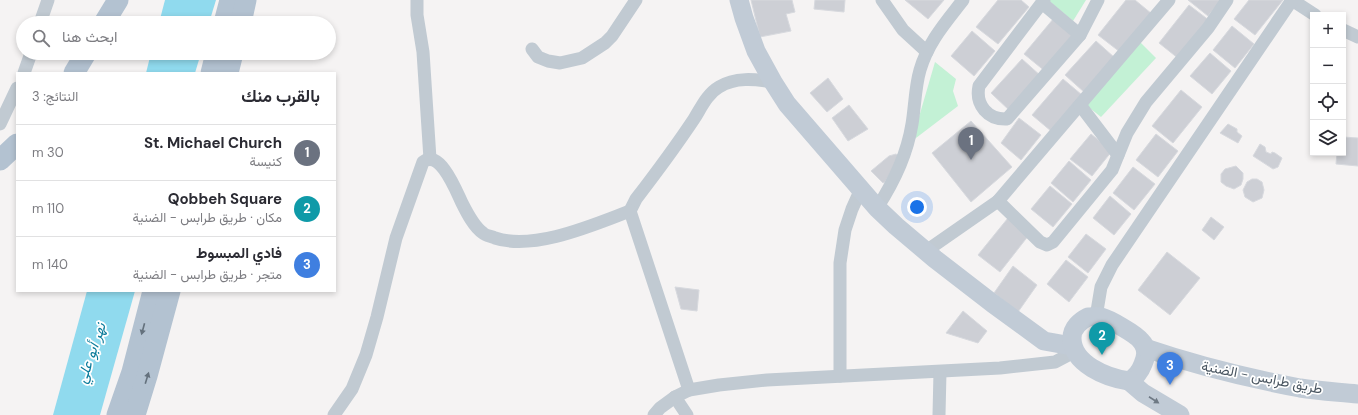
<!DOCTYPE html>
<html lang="ar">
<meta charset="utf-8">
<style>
:root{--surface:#fff;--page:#f7f7f7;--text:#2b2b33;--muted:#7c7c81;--line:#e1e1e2;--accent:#2563eb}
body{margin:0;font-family:"DM Sans",Vazirmatn,sans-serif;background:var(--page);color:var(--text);direction:rtl}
.controls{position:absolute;right:12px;top:12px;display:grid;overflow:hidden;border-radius:0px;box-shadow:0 2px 6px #0003}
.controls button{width:36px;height:36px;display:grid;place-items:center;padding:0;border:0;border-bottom:1px solid var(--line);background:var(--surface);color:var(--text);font:20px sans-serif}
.you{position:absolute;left:917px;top:207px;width:14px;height:14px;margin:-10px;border:3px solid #fff;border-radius:50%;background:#1a73e8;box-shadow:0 0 0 6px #1a73e833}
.badge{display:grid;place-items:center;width:26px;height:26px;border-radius:50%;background:var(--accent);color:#fff;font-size:13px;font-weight:700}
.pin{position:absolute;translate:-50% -33px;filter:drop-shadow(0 1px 2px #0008)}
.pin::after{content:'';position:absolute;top:21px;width:14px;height:12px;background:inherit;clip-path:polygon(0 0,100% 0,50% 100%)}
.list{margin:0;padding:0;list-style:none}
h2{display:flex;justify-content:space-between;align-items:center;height:52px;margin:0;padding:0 16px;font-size:17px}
h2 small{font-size:13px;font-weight:400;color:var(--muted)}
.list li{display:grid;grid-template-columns:26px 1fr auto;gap:12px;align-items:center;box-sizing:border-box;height:56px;padding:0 16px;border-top:1px solid var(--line)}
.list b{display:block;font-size:15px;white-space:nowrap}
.list p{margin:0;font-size:13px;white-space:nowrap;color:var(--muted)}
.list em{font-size:13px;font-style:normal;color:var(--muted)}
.icon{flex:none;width:22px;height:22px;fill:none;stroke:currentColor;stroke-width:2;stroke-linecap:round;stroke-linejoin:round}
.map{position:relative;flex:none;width:1358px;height:415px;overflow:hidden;direction:ltr}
.search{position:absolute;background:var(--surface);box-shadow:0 2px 6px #0003;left:16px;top:16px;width:320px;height:44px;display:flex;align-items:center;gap:10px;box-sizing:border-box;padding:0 14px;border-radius:22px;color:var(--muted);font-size:15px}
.panel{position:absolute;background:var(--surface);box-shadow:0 2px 6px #0003;left:16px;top:72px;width:320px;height:220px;border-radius:0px;direction:rtl}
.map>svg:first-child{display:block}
.green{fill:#c3f1d5}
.water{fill:#90daee}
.building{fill:#cdcfd5;stroke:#d7d9de}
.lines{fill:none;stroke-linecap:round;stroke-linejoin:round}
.street{stroke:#c1cad2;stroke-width:13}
.secondary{stroke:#c1cbd6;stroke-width:19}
.primary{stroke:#b3c2d1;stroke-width:21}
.oneway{fill:#64717d}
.oneway2{fill:#6e7984}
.labels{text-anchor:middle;stroke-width:3.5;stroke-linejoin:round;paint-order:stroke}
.street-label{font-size:14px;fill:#4a5661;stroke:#fff}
.water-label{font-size:15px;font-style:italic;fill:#0c7c9b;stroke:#fff}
</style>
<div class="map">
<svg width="1358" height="415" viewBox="0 0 1358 415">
<rect width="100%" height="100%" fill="#f5f3f3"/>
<g class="green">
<polygon points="1048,0 1086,0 1073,21"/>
<polygon points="1140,42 1156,58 1101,117 1086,105"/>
<polygon points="935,62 956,79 953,91 958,106 912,141"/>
</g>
<g class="water">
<polygon points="165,0 216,0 209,23 159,23"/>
<polygon points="151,53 201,53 195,73 146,73"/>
<polygon points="87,291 135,291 100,415 53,415"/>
</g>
<g class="building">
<polygon points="751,0 792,0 795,12 786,14 791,31 760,37"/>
<polygon points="815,0 845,0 844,12 814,9"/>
<polygon points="905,0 944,0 928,19"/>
<polygon points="998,0 1021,0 1029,7 998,44 976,27"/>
<polygon points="1126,0 1135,0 1152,14 1120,52 1098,35"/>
<polygon points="1188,0 1221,0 1208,16"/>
<polygon points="1249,0 1283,0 1255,35 1234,19"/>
<polygon points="1189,5 1210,21 1179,59 1159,43"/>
<polygon points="1054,18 1076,36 1046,72 1024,54"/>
<polygon points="1232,26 1254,44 1235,68 1213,50"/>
<polygon points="972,31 995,51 974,76 951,56"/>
<polygon points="1096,41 1115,58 1084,92 1065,75"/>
<polygon points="1210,53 1231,71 1212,94 1190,76"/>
<polygon points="1022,59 1042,77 1010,111 991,93"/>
<polygon points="828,78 843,99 827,112 810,93"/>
<polygon points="1063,79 1082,95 1051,131 1032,115"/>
<polygon points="1181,90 1202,107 1173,143 1152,126"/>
<polygon points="849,105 868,129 848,141 832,118"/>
<polygon points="1019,118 1041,135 1021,160 1001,143"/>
<polygon points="971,121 1012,167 971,202 932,153"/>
<polygon points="1228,124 1237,129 1237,132 1242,136 1238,143 1220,133"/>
<polygon points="1091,134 1112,151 1092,176 1070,159"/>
<polygon points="1156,134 1178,151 1158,177 1136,160"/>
<polygon points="1343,137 1358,138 1358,166 1336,164 1337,153 1343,153"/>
<polygon points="1260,144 1265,147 1266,152 1271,154 1272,152 1275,153 1282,158 1278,167 1273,169 1253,156"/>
<polygon points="896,154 900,157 885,182 883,183 871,171 889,156"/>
<polygon points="1069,161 1091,180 1073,202 1051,183"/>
<polygon points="1236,166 1243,173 1243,179 1241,185 1234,189 1226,186 1221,182 1221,174 1225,169"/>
<polygon points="1133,167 1155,184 1134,210 1113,193"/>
<polygon points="1252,179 1257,179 1262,182 1264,190 1262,198 1253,202 1245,197 1243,190 1247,182"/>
<polygon points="1050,186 1072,204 1053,227 1031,209"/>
<polygon points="1110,196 1131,214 1114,235 1093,218"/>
<polygon points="1211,217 1224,227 1214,240 1202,230"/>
<polygon points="1008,218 1029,235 1000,272 978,255"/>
<polygon points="1086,234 1106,249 1088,273 1068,257"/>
<polygon points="1167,252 1200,278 1170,315 1138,290"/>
<polygon points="1066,260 1088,277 1069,302 1047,284"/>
<polygon points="1013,266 1037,285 1018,312 994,293"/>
<polygon points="675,287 699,290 697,311 681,309"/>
<polygon points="963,311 987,331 978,343 946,333"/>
</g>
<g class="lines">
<g class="street">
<polyline points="417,0 417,15 423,52 430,159"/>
<polyline points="882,0 903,30 927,52"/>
<path d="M1044 0 979 86C975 105 988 120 1007 119L1080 35 1098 0"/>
<polyline points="1169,0 998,201 1040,242 1047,245 1053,242 1112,170 1127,133 1146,102 1208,28 1227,0"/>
<polyline points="1292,0 1315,15"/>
<polyline points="1042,3 1080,35"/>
<polyline points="40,23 48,0"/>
<polyline points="1343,30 1358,37"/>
<polyline points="532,49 538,57 548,61 560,63 582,58 605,43 612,36 636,0"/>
<polyline points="24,73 31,53"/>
<polyline points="1080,105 1118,155"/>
<polyline points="0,124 17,88"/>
<path d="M877 208C894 182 907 155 912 124 915 106 915 87 920 70 928 42 946 22 963 0"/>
<polyline points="926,251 998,201"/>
<polyline points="1096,317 1101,287 1112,265 1292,0"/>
<polyline points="840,376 840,263 845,230 852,209 861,189"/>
<path d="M689 390 630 211 636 199C656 173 676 146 694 119 701 108 707 94 719 87 735 77 755 79 773 82"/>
<polyline points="675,397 687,415"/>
<path d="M334 415 352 389 366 355 377 317 396 238 423 162C440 148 457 193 462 203 467 213 474 227 483 233 486 236 491 236 495 238 534 251 593 225 630 211"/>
<polyline points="654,415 660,408 675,397 689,390 719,385 767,380 1000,368 1055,362 1074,352"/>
<polyline points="939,415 940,372"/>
</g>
<g class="secondary">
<polyline points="739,0 744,18 756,51 773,82 787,104 877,208 896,226 935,259 992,303 1044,341 1072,346"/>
<path d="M1088 317C1092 317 1097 316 1101 317 1109 319 1136 334 1141 341 1148 348 1146 357 1143 364 1140 372 1136 377 1129 381 1107 378 1072 364 1072 338 1072 328 1080 321 1088 317Z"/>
<path d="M1145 348C1195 365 1247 378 1300 388 1319 391 1339 392 1358 394"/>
<polyline points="1129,381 1143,393 1180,415"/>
</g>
<g class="primary">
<polyline points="104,23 118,0"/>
<polyline points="224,23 230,0"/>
<polyline points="241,23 246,0"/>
<polyline points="74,73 86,53"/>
<polyline points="211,73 216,53"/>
<polyline points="228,73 233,53"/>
<polyline points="0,160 17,144"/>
<polyline points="117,415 132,372 153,291"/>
<polyline points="135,415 147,376 170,291"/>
</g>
</g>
<defs><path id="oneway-solid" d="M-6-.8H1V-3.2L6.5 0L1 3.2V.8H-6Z"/></defs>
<g class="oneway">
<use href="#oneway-solid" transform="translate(143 329) rotate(105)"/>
<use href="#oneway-solid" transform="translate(147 378) rotate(-73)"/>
</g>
<use class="oneway2" href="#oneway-solid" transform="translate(1154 400) rotate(33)"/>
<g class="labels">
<g class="street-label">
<text transform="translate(1262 377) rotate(11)" y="5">طريق طرابس - الضنية</text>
</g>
<g class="water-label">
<text transform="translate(91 353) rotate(-71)" y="5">نهر أبو علي</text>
</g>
</g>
</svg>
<div class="controls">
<button>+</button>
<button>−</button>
<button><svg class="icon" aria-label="locate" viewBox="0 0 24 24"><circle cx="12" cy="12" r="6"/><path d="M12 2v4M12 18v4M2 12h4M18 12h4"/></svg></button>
<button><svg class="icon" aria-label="layers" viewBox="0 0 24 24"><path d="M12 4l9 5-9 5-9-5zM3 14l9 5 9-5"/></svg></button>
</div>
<div class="you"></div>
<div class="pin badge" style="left:971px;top:160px;background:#6b7280">1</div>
<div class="pin badge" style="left:1102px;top:355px;background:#0f9aa8">2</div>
<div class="pin badge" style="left:1170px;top:385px;background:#3f7fe0">3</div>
<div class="search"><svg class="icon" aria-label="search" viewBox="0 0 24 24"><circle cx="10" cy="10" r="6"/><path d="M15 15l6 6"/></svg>ابحث هنا</div>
<section class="panel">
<h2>بالقرب منك<small>النتائج: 3</small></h2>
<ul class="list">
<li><span class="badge" style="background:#6b7280">1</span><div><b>St. Michael Church</b><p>كنيسة</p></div><em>30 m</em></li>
<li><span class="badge" style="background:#0f9aa8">2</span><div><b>Qobbeh Square</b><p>مكان · طريق طرابس - الضنية</p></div><em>110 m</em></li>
<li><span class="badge" style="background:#3f7fe0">3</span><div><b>فادي المبسوط</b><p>متجر · طريق طرابس - الضنية</p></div><em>140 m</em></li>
</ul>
</section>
</div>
